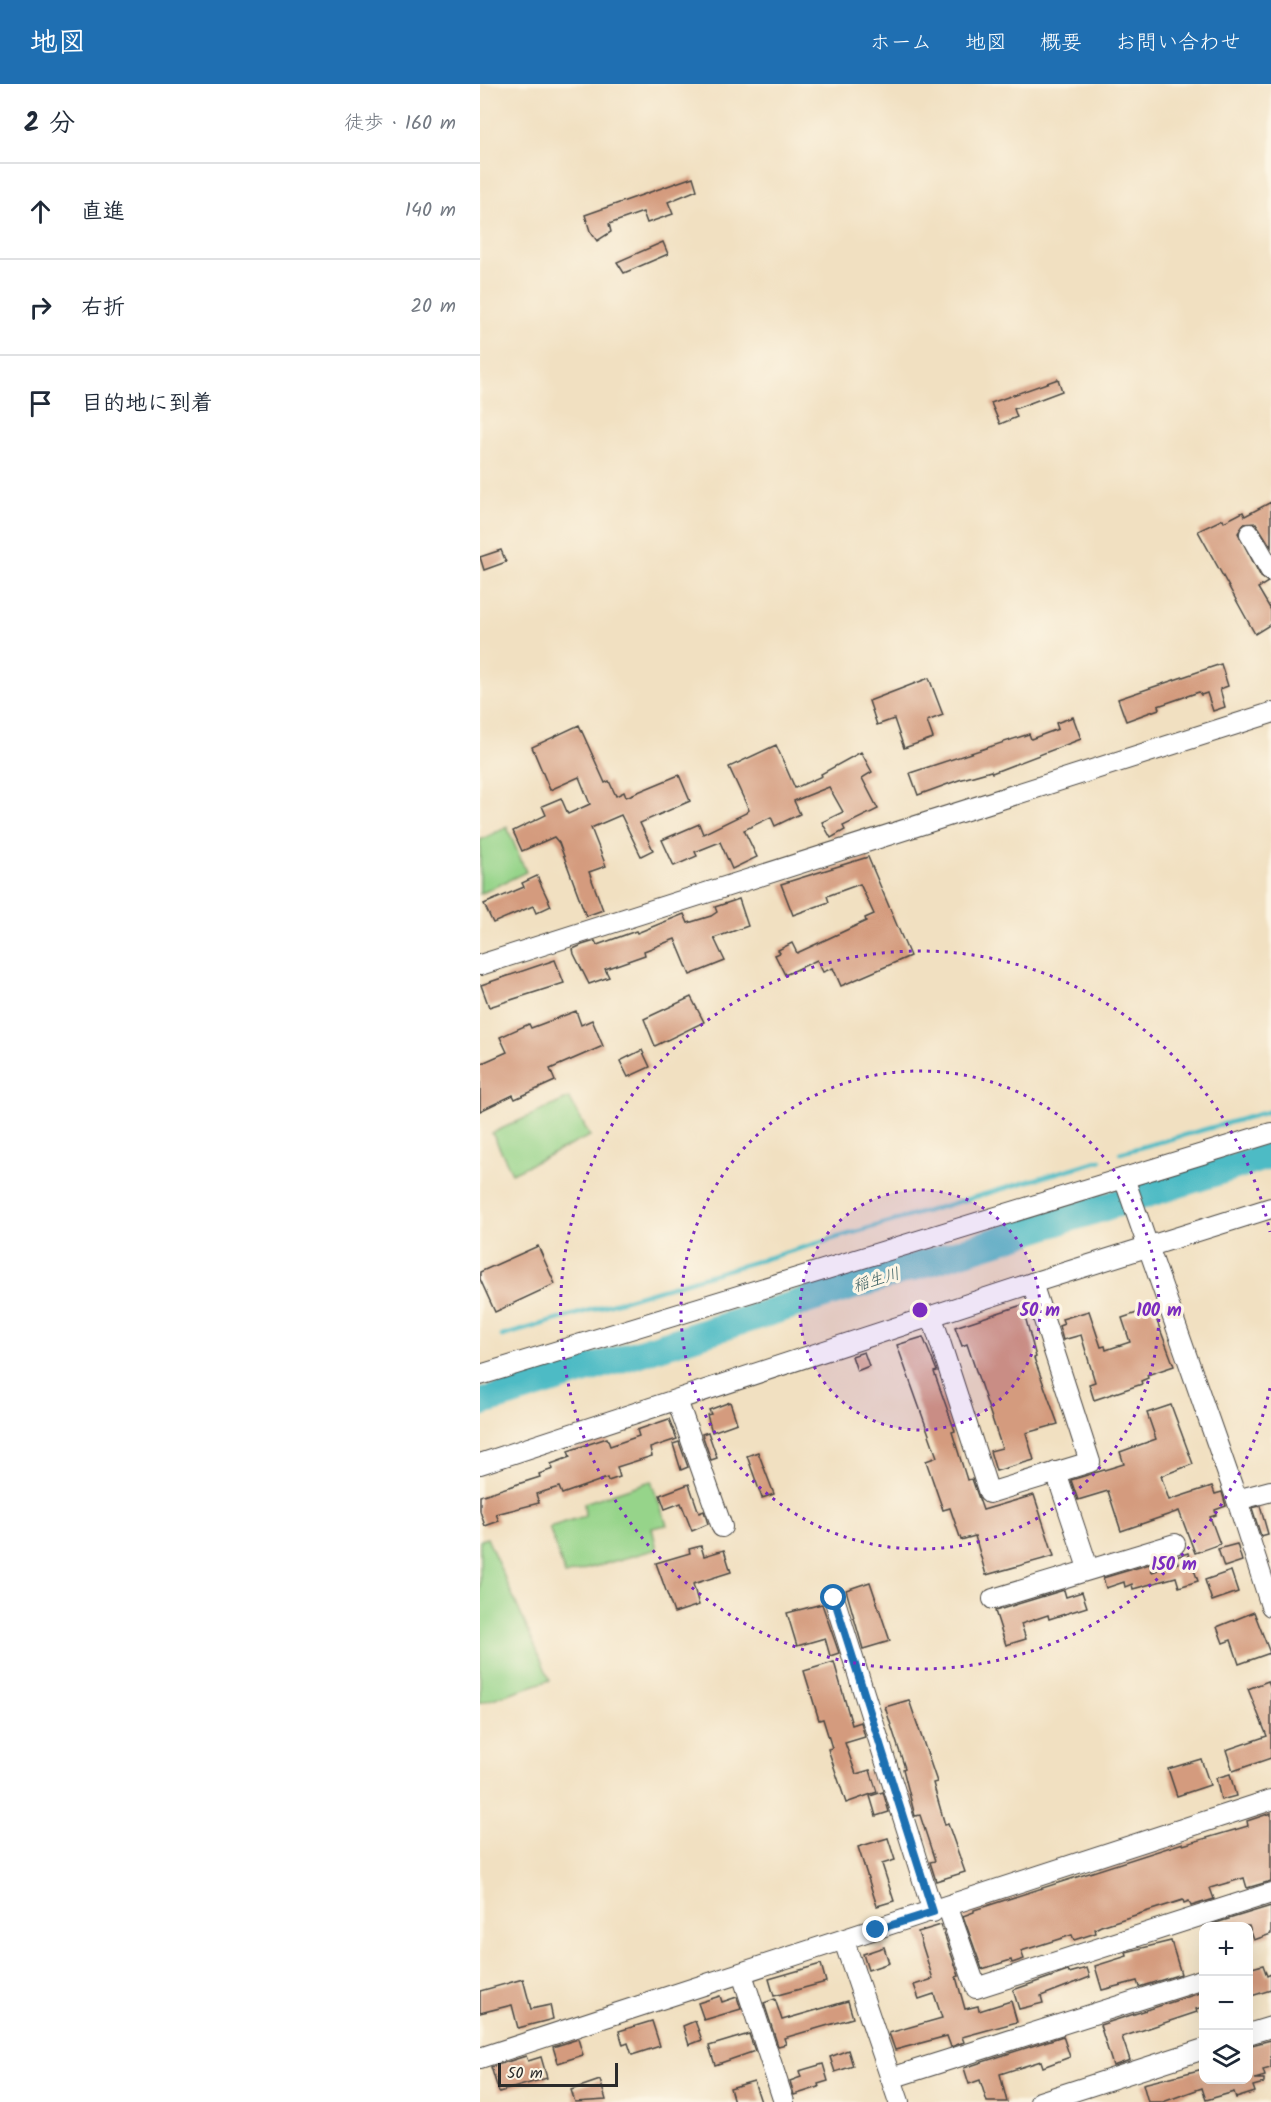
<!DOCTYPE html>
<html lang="ja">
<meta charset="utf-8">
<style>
:root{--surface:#fff;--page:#f6f6f7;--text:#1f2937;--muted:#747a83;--line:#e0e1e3;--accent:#1f6fb2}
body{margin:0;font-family:Kalam,"Klee One",sans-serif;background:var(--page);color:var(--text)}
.controls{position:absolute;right:18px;bottom:18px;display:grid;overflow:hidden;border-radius:12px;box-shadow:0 6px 24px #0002}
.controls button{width:54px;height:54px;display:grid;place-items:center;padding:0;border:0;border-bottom:2px solid var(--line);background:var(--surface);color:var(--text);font:30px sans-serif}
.scale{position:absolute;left:18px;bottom:15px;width:120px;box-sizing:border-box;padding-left:6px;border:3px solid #2b2b2b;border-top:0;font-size:16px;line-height:21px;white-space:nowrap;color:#2b2b2b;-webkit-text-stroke:4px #fcf5e5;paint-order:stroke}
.stop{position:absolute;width:18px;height:18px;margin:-14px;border:4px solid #1f6fb2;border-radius:50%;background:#fff}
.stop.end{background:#1f6fb2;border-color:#fff;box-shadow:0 2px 6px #0008}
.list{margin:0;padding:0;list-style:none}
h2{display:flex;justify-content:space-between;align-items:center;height:78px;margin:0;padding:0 24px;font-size:26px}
h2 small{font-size:20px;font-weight:400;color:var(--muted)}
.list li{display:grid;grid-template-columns:39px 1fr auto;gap:18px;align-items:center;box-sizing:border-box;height:96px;padding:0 24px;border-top:2px solid var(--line)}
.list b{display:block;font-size:22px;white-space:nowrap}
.list em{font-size:20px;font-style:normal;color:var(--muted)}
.icon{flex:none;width:33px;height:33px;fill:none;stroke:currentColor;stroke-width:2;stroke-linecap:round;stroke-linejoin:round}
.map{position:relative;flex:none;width:791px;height:2018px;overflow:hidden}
header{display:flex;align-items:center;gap:36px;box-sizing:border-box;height:84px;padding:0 30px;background:var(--accent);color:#fff}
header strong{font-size:28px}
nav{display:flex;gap:33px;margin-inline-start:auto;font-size:21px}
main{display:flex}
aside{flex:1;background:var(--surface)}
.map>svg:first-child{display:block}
.green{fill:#96d48a;stroke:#60805a;stroke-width:1.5}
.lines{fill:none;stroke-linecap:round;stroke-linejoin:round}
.stream{stroke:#4dbbc5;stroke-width:4.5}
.river{stroke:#4dbbc5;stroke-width:28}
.building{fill:#d49b7e}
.minor-casing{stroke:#494642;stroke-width:22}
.minor{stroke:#fff;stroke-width:20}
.route{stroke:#1f6fb2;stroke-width:8}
.ring{fill:none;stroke:#7b2cbf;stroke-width:3;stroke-dasharray:3 6}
.labels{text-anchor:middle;stroke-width:6;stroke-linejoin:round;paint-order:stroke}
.water-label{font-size:16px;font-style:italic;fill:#375d61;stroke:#fcf5e5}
.centre{fill:#7b2cbf;stroke:#fcf5e5;stroke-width:3}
.ring-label{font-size:18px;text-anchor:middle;font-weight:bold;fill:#7b2cbf;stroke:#fcf5e5;stroke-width:6;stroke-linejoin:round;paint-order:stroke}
</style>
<header>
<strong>地図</strong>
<nav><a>ホーム</a><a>地図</a><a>概要</a><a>お問い合わせ</a></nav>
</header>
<main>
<aside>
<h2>2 分<small>徒歩 · 160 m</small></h2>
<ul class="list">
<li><svg class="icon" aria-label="ahead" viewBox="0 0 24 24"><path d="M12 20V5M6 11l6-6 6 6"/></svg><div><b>直進</b></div><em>140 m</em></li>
<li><svg class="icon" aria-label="right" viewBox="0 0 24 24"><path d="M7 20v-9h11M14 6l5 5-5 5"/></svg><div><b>右折</b></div><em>20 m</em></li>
<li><svg class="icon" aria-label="arrive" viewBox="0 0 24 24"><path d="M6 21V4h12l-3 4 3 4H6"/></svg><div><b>目的地に到着</b></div></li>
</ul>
</aside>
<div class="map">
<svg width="791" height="2018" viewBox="0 0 791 2018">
<rect width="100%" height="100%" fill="#fcf5e5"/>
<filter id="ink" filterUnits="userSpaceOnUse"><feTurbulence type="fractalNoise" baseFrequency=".0167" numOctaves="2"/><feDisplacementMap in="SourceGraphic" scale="12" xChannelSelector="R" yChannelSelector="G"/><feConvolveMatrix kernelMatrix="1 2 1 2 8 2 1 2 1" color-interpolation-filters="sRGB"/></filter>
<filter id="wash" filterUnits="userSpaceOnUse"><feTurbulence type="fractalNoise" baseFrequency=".008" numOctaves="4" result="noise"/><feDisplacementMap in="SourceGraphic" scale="24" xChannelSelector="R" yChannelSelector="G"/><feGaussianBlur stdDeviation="1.35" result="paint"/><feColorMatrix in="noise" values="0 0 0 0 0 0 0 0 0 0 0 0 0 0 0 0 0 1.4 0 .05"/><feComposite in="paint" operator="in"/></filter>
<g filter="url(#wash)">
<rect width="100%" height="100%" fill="#f1e0c1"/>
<g class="green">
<polygon points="27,743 46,788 0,810 0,756"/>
<polygon points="89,1014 110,1052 32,1089 12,1049"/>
<polygon points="171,1397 187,1441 172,1444 177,1465 85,1491 69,1443 105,1432 104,1419"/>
<polygon points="7,1454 70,1596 0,1619 0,1456"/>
</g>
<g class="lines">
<g class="stream">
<polyline points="640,1069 791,1027"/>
<polyline points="22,1252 621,1076"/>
</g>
<polyline class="river" points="0,1319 791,1071"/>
</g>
<g id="blocks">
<g class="building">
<polygon points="213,93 217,106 188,118 193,130 167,139 163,128 129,140 131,148 117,157 110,147 105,131"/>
<polygon points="183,158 188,170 144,189 137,178"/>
<polygon points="578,295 582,307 534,325 537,333 520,340 511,319"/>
<polygon points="791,418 791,463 776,439 764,440 758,449 781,493 788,498 778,504 791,526 791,540 775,550 718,447 743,435 744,438 763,428 765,432"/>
<polygon points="21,466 26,478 4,486 0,473"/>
<polygon points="741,580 748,602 740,605 745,623 733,627 727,609 721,611 719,608 678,622 679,625 646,637 638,615"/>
<polygon points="449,594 463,631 447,637 453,654 424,664 414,635 397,641 389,617"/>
<polygon points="593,633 601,655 512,689 511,687 479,696 438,711 430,689 549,650 551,655 578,645 576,639"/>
<polygon points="99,641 125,699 129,697 136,712 144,708 146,713 199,691 210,717 160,739 173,766 161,772 141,731 111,744 126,782 109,788 123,826 106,832 79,759 74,753 42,767 33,747 66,731 62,722 81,714 88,730 110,720 99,693 70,706 52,663"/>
<polygon points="296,661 315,704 342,692 341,690 381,668 392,688 382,694 398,725 363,742 365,746 351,754 342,738 363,728 349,703 314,717 320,730 295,742 291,733 264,746 277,773 252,785 240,758 215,768 217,772 194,782 182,756 219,740 223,750 266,729 269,726 249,683"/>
<polygon points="388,773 430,872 361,902 353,884 343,888 337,876 305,891 295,871 300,869 298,866 312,859 317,869 386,837 385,834 394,830 380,800 347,812 349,818 313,831 301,800"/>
<polygon points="57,792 71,822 56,829 53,822 13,839 4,820 44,803 42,799"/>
<polygon points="259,815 268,842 234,854 245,877 210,891 195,855 164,867 165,871 125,885 129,893 109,900 94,870 93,865 102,861 115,857 117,861 156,847 157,849 204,830 208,839 231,832 237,828 235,823"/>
<polygon points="75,876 84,899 9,923 1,901"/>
<polygon points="211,913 224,938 175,962 164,935"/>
<polygon points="96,927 101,941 112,936 123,962 70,985 75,997 35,1015 33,1011 0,1027 0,980 27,968 20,953 49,940 51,944"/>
<polygon points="162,966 170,983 148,993 140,977"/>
<polygon points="58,1162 75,1200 15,1228 0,1195 0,1188"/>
<polygon points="542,1221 556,1273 554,1274 578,1340 546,1349 554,1376 516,1387 510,1367 522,1364 487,1260 482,1262 475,1243"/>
<polygon points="672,1224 694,1282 667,1291 668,1294 661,1297 662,1300 614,1316 609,1300 615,1298 601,1251 583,1256 579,1242 584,1240 582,1235 609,1227 621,1263 625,1262 626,1266 650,1258 642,1234"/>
<polygon points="443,1253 457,1287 454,1288 475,1347 472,1348 487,1396 492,1395 503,1426 554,1411 574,1472 506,1491 495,1452 481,1456 470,1424 463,1426 446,1377 457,1373 417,1261"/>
<polygon points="384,1268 389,1282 377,1287 372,1272"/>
<polygon points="250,1318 257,1339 232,1348 227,1331 231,1330 229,1326"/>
<polygon points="691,1321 713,1380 681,1392 689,1416 732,1402 735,1410 742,1408 746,1422 735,1426 736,1431 730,1433 740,1460 715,1469 699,1427 641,1447 628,1407 598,1416 591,1396 644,1380 640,1368 676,1355 667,1329"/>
<polygon points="189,1335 197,1355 170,1364 172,1372 137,1383 140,1393 128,1397 127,1394 82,1410 79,1403 56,1410 59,1419 16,1430 19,1437 5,1442 0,1427 0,1412 60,1393 59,1390 73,1385 71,1380 90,1373 88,1367 127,1354 130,1362 159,1352 157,1346"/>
<polygon points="228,1348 237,1374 231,1376 222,1350"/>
<polygon points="199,1358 208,1383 201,1386 193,1360"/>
<polygon points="278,1368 294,1410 282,1414 267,1372"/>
<polygon points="209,1400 219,1429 224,1427 228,1440 212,1447 201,1419 185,1425 180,1411"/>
<polygon points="780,1422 788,1450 781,1452 772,1424"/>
<polygon points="757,1460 762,1477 744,1483 738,1465"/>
<polygon points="221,1462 224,1472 244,1466 251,1488 213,1500 219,1521 194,1529 176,1479 210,1469 209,1465"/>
<polygon points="708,1469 718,1497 699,1503 696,1493 653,1505 652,1500 645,1503 644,1498 626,1504 623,1494 670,1480 672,1488 698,1479 696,1473"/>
<polygon points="751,1487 758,1508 732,1517 725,1496"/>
<polygon points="390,1498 410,1557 383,1565 366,1506"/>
<polygon points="584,1506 586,1513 602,1508 607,1523 569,1535 568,1531 541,1540 546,1555 526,1561 515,1527"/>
<polygon points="342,1520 359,1569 350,1572 345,1554 317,1562 307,1529"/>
<polygon points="774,1528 790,1569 759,1580 751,1556 743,1559 737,1543"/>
<polygon points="354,1578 372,1641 381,1638 385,1653 365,1659 376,1690 390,1686 397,1708 366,1719 348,1665 352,1664 343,1635 339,1636 324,1587"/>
<polygon points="788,1597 791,1604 791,1674 753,1687 746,1666 787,1652 768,1605"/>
<polygon points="429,1616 457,1698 453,1699 465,1741 468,1740 485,1788 456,1797 450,1778 455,1777 440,1731 435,1732 423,1685 425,1684 405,1623"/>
<polygon points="721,1675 730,1701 697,1712 688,1685"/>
<polygon points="750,1690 756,1712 741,1716 736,1694"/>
<polygon points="403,1708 409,1728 396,1732 390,1712"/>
<polygon points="791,1729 791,1797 767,1804 764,1794 730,1804 734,1815 711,1822 709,1817 704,1819 703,1816 621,1842 615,1845 616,1849 594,1856 592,1851 541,1867 544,1875 532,1879 531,1876 502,1885 483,1832 494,1828 494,1826 703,1759 703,1761 768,1742 767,1737"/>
<polygon points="408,1754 415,1776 402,1780 414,1817 397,1822 378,1763"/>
<polygon points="791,1822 791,1850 774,1856 769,1842 726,1842"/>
<polygon points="461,1841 479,1892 476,1893 485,1925 498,1922 499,1927 531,1917 537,1938 482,1953 484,1958 471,1963 467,1952 415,1966 409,1949 462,1934 454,1910 439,1915 434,1901 453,1895 438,1848"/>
<polygon points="691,1857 701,1890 659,1903 657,1897 622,1906 615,1882 647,1872 646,1868"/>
<polygon points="404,1863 409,1879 388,1886 383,1870"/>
<polygon points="341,1880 346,1898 294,1912 289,1895"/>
<polygon points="783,1881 787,1892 791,1890 791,1906 768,1913 768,1885"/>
<polygon points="607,1884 610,1893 561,1912 563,1919 539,1925 533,1906 588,1887 589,1889"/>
<polygon points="43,1895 51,1925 70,1921 73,1935 38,1944 32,1921 0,1929 0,1907"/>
<polygon points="723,1908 723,1923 716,1925 717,1928 642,1953 650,1976 633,1982 620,1941"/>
<polygon points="240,1912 242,1918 257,1913 261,1925 224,1936 218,1919"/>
<polygon points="295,1915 302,1936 368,1917 373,1934 304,1954 306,1960 298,1962 284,1919"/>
<polygon points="172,1937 180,1962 152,1971 148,1959 143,1961 139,1947"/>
<polygon points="215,1937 222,1956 209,1961 203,1942"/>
<polygon points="269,1950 275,1967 235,1981 229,1962"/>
<polygon points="583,1952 590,1973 563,1983 561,1977 520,1990 527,2018 507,2018 500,1996 489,2000 484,1984"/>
<polygon points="98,1955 103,1971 78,1979 73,1963"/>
<polygon points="791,1956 791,1984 783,1986 785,1992 775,1995 784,1995 784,1999 773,2002 775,2008 756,2014 754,2008 726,2016 722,2004 683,2018 668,2018 663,2000 723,1985 723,1995 768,1995 768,1962"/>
<polygon points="368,1966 373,1982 355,1988 350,1973"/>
<polygon points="46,1972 48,1977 61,1973 67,1994 19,2008 11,1983"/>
<polygon points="343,1980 348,1997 338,2000 339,2003 314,2011 310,1997 321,1993 319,1987"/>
<polygon points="120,1996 126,2016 95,2018 91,2006"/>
<polygon points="274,1997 281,2018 254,2018 250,2004"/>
</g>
</g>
</g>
<g filter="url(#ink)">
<use href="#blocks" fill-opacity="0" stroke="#494642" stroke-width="1.5"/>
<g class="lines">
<defs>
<g id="minor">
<polyline points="770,450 791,487"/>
<polyline points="0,881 791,629"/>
<polyline points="644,1094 757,1416 791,1522"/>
<polyline points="452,1233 509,1409 610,1378 552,1199"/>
<polyline points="0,1291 791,1049"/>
<polyline points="197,1316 242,1443"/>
<polyline points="0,1380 552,1199 791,1124"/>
<polyline points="576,1388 608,1484"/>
<polyline points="757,1416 791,1407"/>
<polyline points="354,1514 453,1828"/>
<polyline points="513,1515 695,1460"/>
<polyline points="468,1824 496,1904 791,1809"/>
<polyline points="364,1857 419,2018"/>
<polyline points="262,1890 304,2018"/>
<polyline points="768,1950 791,1943"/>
<polyline points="0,1974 791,1716"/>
<polyline points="411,1994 724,1895"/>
<polyline points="560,2018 724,1965"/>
</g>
</defs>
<use href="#minor" class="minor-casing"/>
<use href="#minor" class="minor"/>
</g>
</g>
<g class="lines" filter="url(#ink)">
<polyline class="route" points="354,1514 453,1828 396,1846"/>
</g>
<circle cx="440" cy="1226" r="120" fill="#7b2cbf" fill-opacity=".12"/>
<g class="ring">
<circle cx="440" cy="1226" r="120"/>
<circle cx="440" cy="1226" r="239"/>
<path d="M790 1304A359 359 0 1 1 790 1148"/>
</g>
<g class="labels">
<g class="water-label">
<text transform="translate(396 1195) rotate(-17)" y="6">稲生川</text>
</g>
</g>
<circle cx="440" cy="1226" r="9" class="centre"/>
<g class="ring-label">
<text x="560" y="1232">50 m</text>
<text x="679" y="1232">100 m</text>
<text x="694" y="1486">150 m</text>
</g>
</svg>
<div class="controls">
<button>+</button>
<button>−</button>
<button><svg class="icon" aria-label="layers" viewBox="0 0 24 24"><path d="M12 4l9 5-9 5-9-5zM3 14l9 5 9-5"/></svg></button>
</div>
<div class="scale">50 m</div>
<div class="stop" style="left:354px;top:1514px"></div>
<div class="stop end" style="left:396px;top:1846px"></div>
</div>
</main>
